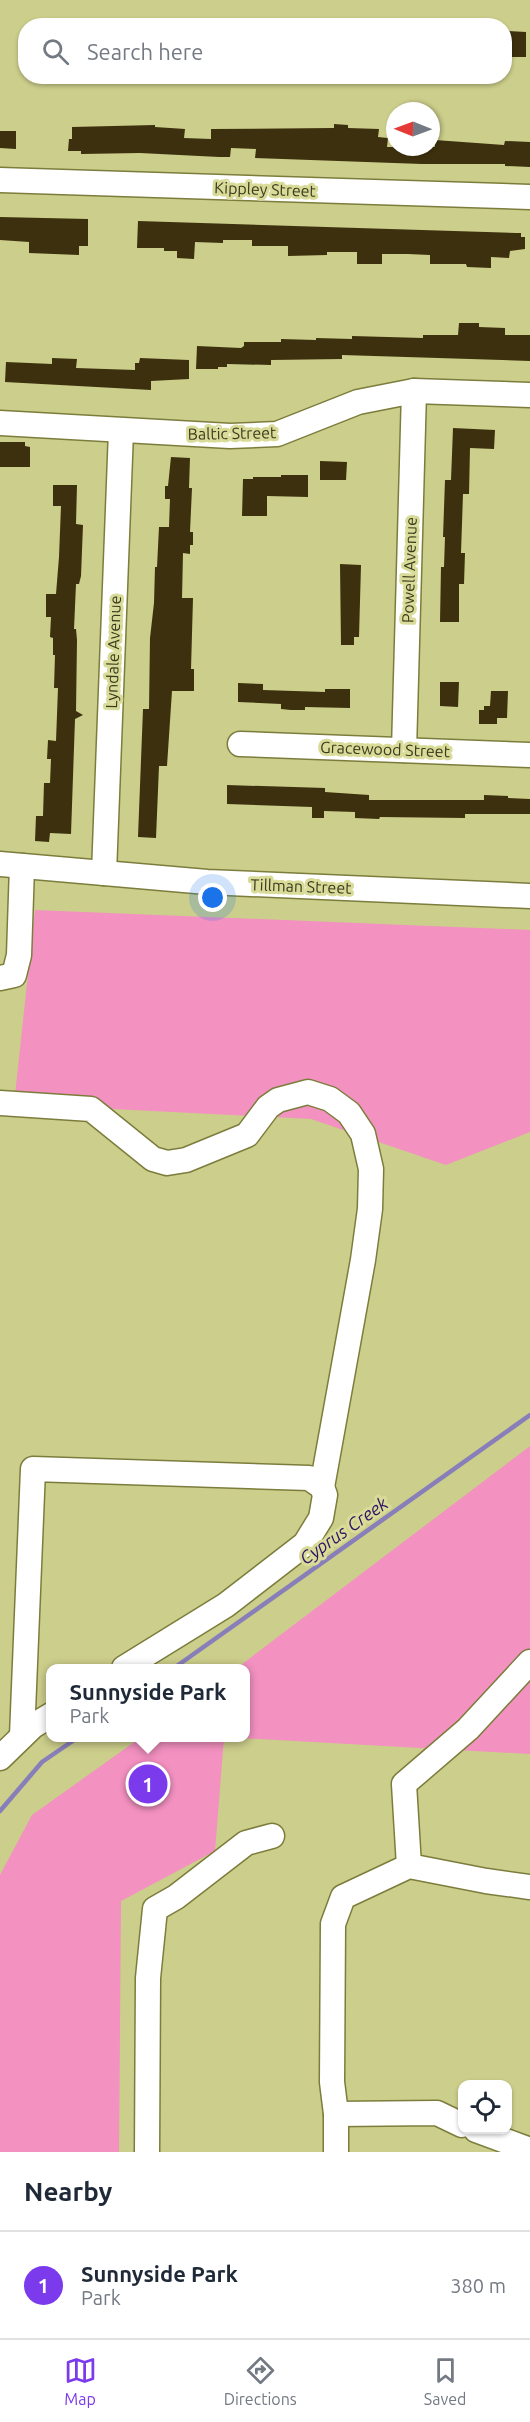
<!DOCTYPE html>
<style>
:root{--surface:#fff;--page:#f2f2f3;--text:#1f2937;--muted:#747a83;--line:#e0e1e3;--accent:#7c3aed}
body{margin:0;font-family:Ubuntu,sans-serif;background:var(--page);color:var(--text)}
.controls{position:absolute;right:18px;bottom:18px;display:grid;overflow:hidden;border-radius:12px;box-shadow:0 2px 4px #0004}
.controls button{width:54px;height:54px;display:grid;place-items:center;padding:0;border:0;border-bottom:2px solid var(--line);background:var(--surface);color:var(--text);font:30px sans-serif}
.compass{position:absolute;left:386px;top:102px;width:54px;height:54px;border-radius:50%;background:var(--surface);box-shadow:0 2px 4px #0004;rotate:271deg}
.you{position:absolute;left:213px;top:898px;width:21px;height:21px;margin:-15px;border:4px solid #fff;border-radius:50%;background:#1a73e8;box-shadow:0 0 0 9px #1a73e833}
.badge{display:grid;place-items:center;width:39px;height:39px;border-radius:50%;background:var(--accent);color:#fff;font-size:20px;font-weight:700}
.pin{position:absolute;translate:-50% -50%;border:3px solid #fff;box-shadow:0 2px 6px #0006}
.popup{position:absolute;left:46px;top:1664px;width:204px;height:78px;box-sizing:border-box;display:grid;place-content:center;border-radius:12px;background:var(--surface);filter:drop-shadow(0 2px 4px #0005);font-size:20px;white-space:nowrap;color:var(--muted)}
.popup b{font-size:22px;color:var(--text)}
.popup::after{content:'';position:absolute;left:50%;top:100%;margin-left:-12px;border:12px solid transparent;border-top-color:var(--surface)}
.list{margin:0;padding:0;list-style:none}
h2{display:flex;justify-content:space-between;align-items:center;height:78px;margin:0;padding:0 24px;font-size:26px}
h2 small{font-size:20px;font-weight:400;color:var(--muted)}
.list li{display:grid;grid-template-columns:39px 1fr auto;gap:18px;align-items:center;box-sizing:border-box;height:108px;padding:0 24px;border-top:2px solid var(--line)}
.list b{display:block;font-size:22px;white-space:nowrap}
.list p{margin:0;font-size:20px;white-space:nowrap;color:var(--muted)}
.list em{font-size:20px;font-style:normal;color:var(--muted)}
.icon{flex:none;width:33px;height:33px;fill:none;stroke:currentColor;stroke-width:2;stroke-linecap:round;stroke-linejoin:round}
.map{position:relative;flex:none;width:530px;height:2152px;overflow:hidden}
.search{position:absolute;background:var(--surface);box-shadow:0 2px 4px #0004;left:18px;right:18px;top:18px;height:66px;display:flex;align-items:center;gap:15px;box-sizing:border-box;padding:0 21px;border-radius:24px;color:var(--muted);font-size:22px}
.sheet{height:186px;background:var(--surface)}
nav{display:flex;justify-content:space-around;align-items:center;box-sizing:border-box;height:84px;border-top:2px solid var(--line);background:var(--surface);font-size:16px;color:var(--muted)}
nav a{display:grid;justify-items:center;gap:3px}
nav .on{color:var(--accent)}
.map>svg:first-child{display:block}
.green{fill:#f391c1}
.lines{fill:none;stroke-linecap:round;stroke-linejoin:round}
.stream{stroke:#887eba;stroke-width:4.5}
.building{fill:#3c300e}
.minor-casing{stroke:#7c7d3c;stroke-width:27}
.minor{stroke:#fff;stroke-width:24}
.labels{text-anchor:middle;stroke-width:6;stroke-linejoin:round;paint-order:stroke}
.street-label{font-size:16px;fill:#3a3b1f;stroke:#d9db98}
.water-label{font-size:18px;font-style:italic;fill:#2e1166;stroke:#d9db98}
</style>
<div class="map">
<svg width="530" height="2152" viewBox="0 0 530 2152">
<rect width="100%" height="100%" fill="#ccce8b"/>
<g class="green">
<polygon points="35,910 530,930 530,1132 446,1165 311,1119 14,1104"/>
<polygon points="530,1446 530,1754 239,1738 246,1738 246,1668 237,1668"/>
<polygon points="140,1738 224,1738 215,1851 121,1901 119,2152 0,2152 0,1875 32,1815"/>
</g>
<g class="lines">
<g class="stream">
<polyline points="174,1668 530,1415"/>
<polyline points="0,1811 42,1762 77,1738"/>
</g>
</g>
<g class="building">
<polygon points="506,31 526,32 526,57 507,57"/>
<polygon points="334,124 348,125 348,128 379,129 378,137 388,138 387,147 435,147 435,140 504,145 505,141 530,142 530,167 505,166 505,164 422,164 255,158 256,149 231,148 230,157 219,157 140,153 81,154 81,151 68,151 69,139 72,139 72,127 155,125 155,127 185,129 184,138 211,139 211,129 334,128"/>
<polygon points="0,131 16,131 16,149 0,148"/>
<polygon points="0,217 88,219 88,246 79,246 79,255 29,253 29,242 0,240"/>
<polygon points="138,221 516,233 521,233 521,237 525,237 525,249 510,251 509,258 491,257 491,268 467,267 466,264 430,264 430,255 408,254 382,254 382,264 357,264 357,252 327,252 327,255 288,256 288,246 252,246 252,240 223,240 223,243 195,242 194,259 177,258 177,251 164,251 164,248 137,248"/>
<polygon points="459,323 479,323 479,327 505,328 505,335 530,335 530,361 342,355 342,359 271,360 271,365 227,364 227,367 218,367 218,369 196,369 197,346 241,348 244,346 244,342 281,342 281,339 316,340 316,338 352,339 352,336 423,338 423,335 458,335"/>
<polygon points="52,358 77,359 76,368 135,370 135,363 139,363 140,358 189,360 189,379 151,381 151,390 5,382 6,362 52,364"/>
<polygon points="453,428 495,430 494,449 470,448 469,494 463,494 461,553 465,553 464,584 459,584 459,622 440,622 441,567 444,567 445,537 443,537 445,480 451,480"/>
<polygon points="0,442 25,442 25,446 30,447 30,467 0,467"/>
<polygon points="171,457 190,458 189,488 192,488 190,532 193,532 193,545 190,545 190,554 183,553 182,598 193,598 191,669 194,669 194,691 172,691 167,766 159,766 156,838 138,837 143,709 149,709 150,638 154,603 155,567 157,567 159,527 169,527 170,499 165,499 165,486 168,486"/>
<polygon points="320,461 347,462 346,480 320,480"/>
<polygon points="281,475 308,475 308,497 267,496 267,516 242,516 243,479 253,479 253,477 281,477"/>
<polygon points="53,485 77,485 76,524 83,525 81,576 79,584 76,584 74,629 76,629 77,640 76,711 83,715 75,719 71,834 50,833 49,842 35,841 36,816 43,816 44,783 50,783 51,759 47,759 48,740 56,741 58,688 54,688 55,655 53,655 53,638 50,637 51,617 46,617 46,594 56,594 59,557 61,506 53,506"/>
<polygon points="340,564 361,565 359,637 354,637 354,645 341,645"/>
<polygon points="440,682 459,682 458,707 440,706"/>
<polygon points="238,683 263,684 263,690 325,692 325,689 350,689 350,708 305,707 305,710 291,710 281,709 281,704 238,702"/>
<polygon points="491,691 508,691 507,718 497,718 497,724 479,724 479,710 484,710 484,706 490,706"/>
<polygon points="227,785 325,788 325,792 369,795 369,800 484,800 484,795 508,796 508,798 530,799 530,814 465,814 465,818 380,817 379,819 355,818 355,812 324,811 324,818 312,818 312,807 227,804"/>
</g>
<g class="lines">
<defs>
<g id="minor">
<polyline points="0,180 530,197"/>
<polyline points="0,423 230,436 277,434 358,402 414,391 530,395"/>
<polyline points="240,744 530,755"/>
<polyline points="404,750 414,391"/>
<polyline points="0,864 207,882 530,896"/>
<polyline points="104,873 121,431"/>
<polyline points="0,978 14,975 19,955 22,866"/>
<polyline points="0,1103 91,1109 153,1159 167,1163 186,1160 247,1135 268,1107 278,1100 308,1092 330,1099 349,1113 363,1134 371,1169 370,1209 363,1260 322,1487"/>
<polyline points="22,1736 33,1469 309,1478 322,1487 325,1495 321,1518 305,1544 226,1605 124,1668"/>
<polyline points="0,1758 33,1726 51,1715"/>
<polyline points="409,1866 404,1784 468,1729 530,1662"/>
<polyline points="462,2125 437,2113 336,2114 332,2082 333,1924 343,1897 409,1866 486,1881 530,1887"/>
<polyline points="476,2130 530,2150"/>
<polyline points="147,2152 148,1978 155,1909 176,1897 246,1843 272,1836"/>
<polyline points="336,2152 336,2114"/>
</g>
</defs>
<use href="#minor" class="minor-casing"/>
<use href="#minor" class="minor"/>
</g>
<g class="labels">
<g class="street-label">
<text transform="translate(265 189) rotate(2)" y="6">Kippley Street</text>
<text transform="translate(232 433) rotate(-1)" y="6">Baltic Street</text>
<text transform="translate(409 570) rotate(-88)" y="6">Powell Avenue</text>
<text transform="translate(113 652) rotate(-88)" y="6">Lyndale Avenue</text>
<text transform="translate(385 749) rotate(2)" y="6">Gracewood Street</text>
<text transform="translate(301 886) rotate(2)" y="6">Tillman Street</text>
</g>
<g class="water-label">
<text transform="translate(344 1531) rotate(-35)" y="6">Cyprus Creek</text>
</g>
</g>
</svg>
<div class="controls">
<button><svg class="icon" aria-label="locate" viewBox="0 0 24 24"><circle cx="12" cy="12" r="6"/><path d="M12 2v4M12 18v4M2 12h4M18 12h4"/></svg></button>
</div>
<svg class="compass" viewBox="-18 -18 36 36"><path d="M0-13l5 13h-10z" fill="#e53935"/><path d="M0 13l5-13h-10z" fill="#747a83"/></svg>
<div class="you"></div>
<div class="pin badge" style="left:148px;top:1784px">1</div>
<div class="popup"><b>Sunnyside Park</b>Park</div>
<div class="search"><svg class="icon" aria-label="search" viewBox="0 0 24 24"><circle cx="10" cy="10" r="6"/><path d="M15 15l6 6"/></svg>Search here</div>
</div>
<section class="sheet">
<h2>Nearby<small></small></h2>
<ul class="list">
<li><span class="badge">1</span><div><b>Sunnyside Park</b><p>Park</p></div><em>380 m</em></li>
</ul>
</section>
<nav>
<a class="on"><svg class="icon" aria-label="map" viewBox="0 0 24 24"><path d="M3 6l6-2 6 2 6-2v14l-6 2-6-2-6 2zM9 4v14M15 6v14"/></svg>Map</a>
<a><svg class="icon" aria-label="directions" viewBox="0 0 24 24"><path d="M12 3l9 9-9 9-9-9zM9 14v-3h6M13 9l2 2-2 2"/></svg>Directions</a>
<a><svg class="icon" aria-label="saved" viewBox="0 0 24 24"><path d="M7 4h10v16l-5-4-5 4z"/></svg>Saved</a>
</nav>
